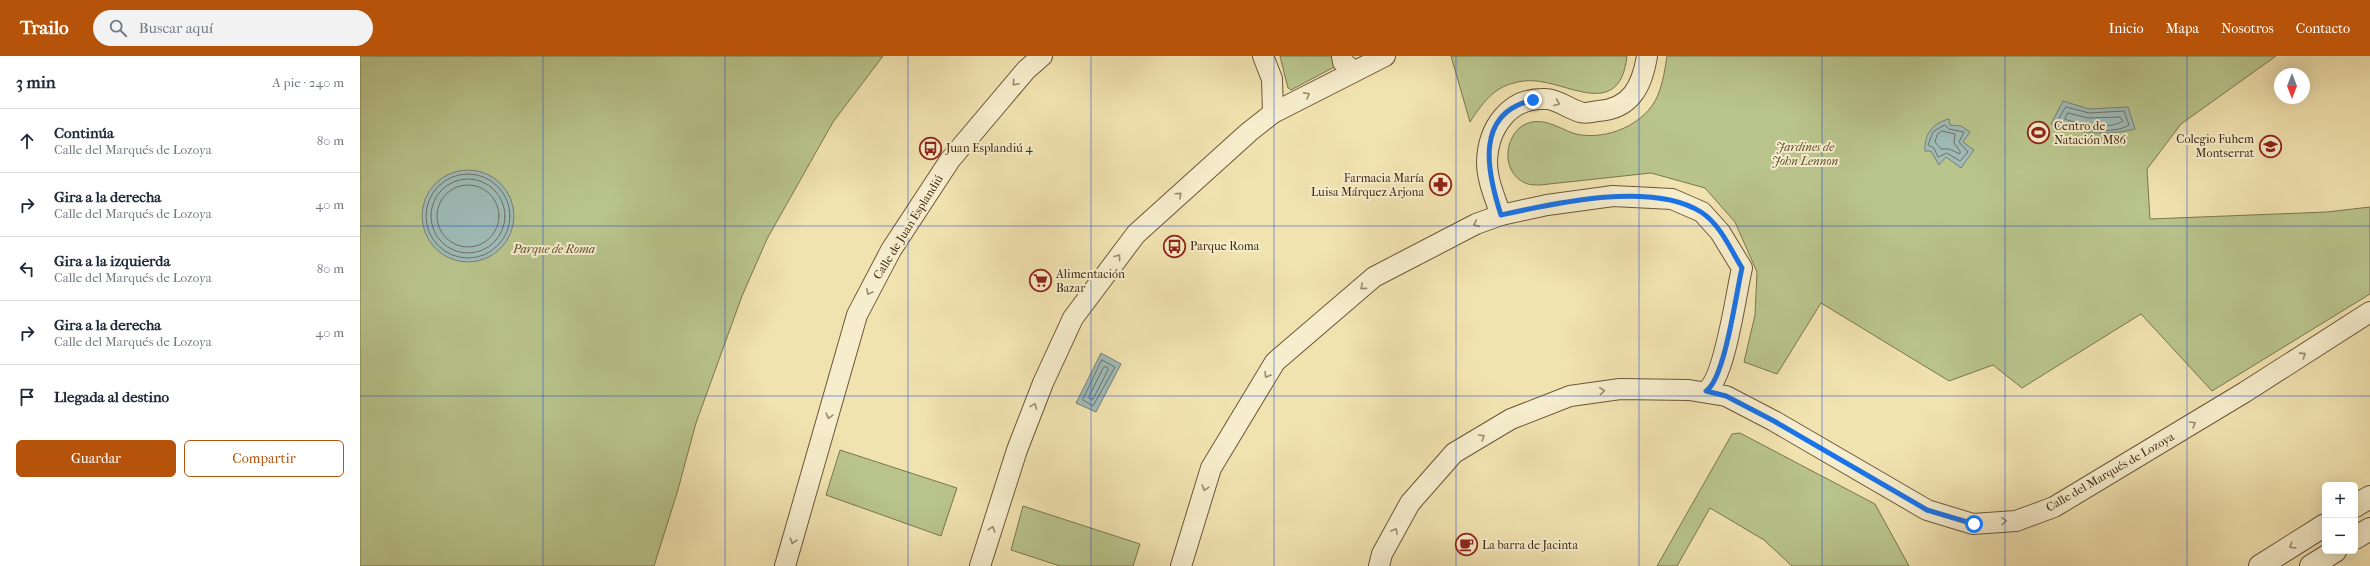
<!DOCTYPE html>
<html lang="es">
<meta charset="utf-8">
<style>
:root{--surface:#fff;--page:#f2f2f3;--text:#1f2937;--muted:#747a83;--line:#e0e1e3;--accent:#b45309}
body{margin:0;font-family:"IM FELL French Canon",serif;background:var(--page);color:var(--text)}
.controls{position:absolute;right:12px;bottom:12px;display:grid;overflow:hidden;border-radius:6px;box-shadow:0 4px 16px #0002}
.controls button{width:36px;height:36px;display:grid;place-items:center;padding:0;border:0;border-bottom:1px solid var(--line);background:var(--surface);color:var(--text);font:20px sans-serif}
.compass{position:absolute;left:1914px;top:12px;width:36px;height:36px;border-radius:50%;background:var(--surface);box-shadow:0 4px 16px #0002;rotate:180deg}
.stop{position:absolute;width:12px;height:12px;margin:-9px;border:3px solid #1a73e8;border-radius:50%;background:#fff}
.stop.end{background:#1a73e8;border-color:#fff;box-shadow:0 1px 4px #0008}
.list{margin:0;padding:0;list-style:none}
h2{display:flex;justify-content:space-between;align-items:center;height:52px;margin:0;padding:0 16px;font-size:17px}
h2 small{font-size:13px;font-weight:400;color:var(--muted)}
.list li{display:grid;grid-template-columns:26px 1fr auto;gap:12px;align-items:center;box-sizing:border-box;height:64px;padding:0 16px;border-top:1px solid var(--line)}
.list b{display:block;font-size:15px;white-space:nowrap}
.list p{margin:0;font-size:13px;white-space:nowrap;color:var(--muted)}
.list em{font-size:13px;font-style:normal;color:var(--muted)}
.actions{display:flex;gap:8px;padding:12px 16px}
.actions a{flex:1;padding:9px 0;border:1px solid var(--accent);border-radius:6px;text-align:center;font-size:14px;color:var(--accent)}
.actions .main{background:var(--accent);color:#fff}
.icon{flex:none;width:22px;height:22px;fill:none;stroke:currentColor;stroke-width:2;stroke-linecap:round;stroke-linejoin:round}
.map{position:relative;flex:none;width:2010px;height:510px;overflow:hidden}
header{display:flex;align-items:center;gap:24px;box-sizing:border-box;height:56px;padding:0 20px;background:var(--accent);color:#fff}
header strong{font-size:19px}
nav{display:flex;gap:22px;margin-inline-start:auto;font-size:14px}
.search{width:280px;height:36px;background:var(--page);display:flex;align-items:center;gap:10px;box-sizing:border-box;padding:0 14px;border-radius:22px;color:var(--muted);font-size:15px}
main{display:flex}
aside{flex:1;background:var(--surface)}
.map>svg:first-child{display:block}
.green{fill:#b9c48c;stroke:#7c764e}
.water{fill:#9fbbb7;stroke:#798075}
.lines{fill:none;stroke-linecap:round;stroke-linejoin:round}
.shore{stroke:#6f7164;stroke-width:1}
.minor-casing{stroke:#6c5639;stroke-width:22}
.tertiary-casing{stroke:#6c5639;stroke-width:24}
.minor{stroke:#f6edcc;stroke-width:20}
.tertiary{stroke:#f6edcc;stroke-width:22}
.oneway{stroke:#9a8a6e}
.route{stroke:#1a73e8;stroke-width:5}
.grid{fill:none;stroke:#1d4ed8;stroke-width:1;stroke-opacity:0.55}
.labels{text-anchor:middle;stroke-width:4;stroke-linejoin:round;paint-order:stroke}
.poi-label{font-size:12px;fill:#3f2711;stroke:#f6edcc;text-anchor:start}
.park-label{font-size:12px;font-style:italic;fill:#5e4e30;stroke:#f6edcc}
.street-label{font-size:12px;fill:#3f2711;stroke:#f6edcc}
</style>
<header>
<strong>Trailo</strong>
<div class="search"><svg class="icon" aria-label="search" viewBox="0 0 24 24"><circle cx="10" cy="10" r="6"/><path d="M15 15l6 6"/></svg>Buscar aquí</div>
<nav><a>Inicio</a><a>Mapa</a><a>Nosotros</a><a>Contacto</a></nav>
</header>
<main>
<aside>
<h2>3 min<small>A pie · 240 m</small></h2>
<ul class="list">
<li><svg class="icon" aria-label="ahead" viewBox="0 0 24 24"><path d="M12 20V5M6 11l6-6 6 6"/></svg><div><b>Continúa</b><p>Calle del Marqués de Lozoya</p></div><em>80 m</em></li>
<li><svg class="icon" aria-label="right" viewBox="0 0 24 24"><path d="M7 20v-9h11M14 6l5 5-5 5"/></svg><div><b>Gira a la derecha</b><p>Calle del Marqués de Lozoya</p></div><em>40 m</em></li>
<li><svg class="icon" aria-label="left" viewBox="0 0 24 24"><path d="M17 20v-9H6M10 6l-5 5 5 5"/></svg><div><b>Gira a la izquierda</b><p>Calle del Marqués de Lozoya</p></div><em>80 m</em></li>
<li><svg class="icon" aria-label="right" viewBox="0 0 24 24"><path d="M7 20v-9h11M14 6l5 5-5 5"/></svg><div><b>Gira a la derecha</b><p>Calle del Marqués de Lozoya</p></div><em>40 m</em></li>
<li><svg class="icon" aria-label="arrive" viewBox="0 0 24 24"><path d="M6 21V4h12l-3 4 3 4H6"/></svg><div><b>Llegada al destino</b></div></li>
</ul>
<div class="actions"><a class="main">Guardar</a><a>Compartir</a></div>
</aside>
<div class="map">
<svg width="2010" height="510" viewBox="0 0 2010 510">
<rect width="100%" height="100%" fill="#f1e3b0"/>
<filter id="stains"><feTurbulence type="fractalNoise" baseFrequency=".005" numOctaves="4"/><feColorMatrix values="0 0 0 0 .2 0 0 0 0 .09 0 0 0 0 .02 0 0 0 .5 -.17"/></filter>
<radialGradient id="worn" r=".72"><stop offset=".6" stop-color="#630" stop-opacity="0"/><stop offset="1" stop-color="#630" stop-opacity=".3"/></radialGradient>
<g class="green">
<polygon points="0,0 523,0 473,66 407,183 382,240 336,367 317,437 294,510 0,510"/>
<polygon points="920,0 972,0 976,10 931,34 928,32"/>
<path d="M1091 0H1267C1260 63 1211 28 1176 25 1169 24 1160 25 1154 27 1134 31 1121 49 1110 66Z"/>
<path d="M1307 0H1916L1821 68 1787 113 1790 163 1967 156 2010 151V238L1852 335 1781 258 1662 332 1633 309 1589 325 1461 247 1417 318 1384 306 1395 259 1397 216 1375 166 1345 132 1291 117 1180 129C1175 129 1169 129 1165 127 1138 115 1145 71 1172 66 1188 63 1202 74 1216 78 1247 85 1286 68 1298 39 1303 26 1305 13 1307 0Z"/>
<polygon points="1380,377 1515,448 1549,510 1432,510 1404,484 1350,452 1317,510 1297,510 1372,378"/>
<polygon points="480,394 597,432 581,480 466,439"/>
<polygon points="663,450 780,488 773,510 700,510 651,494"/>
</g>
<g class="water">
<path d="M1703 45 1729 53 1768 51 1775 73C1745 80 1720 78 1691 68Z"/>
<path d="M1589 63 1590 69 1601 70 1610 76 1603 86 1614 94 1601 112 1586 101 1579 109 1571 95H1565C1564 78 1573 67 1589 63Z"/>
<circle cx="108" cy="160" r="46"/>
<polygon points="741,297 761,308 736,356 716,347"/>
</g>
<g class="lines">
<g class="shore">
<path d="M1706 51 1729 57 1764 55 1769 69C1754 79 1713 74 1698 65Z"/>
<path d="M1708 57 1728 62 1760 61 1763 65C1750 74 1719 69 1705 63Z"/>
<polygon points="1585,69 1589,73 1604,76 1599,86 1608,96 1600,105 1587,97 1578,101 1574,92 1568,89 1573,76"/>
<polygon points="1582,75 1595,78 1594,87 1600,95 1600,98 1589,93 1581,93 1575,86 1577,79"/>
<circle cx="108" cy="160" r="42"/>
<circle cx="108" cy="160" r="37"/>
<circle cx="108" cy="160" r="31"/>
<polygon points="742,304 755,311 733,350 723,344"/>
<polygon points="744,311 747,311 748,314 733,343 730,343 729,341"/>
</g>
<defs>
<g id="minor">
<polyline points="903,0 912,23 913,57"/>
<polyline points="982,0 983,6 993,15"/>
<path d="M1141 159C1135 142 1127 124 1127 106 1128 72 1149 41 1186 43 1197 43 1209 53 1220 56 1225 58 1233 56 1238 55 1271 53 1282 30 1287 0"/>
<polyline points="425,510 497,259 531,194 590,104 666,14 682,0"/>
<polyline points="620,510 657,394 683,327 713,262 776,178 889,76 913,57 1025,0"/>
<path d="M821 510 851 412 915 306 1014 221 1116 168 1141 159 1187 149 1253 140 1312 143 1342 156 1360 176 1382 212C1376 237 1365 323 1346 335"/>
<polyline points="1019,510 1022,498 1050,447 1094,397 1151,363 1210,340 1260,333 1329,334 1366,340 1414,365 1567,454 1613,468 1656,465 1694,451 1885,336 2010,256"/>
</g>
<g id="tertiary">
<polyline points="1995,450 2010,441"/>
<polyline points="1995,482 2010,473"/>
<polyline points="1900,510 1965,469"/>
<polyline points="1951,510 1975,495"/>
</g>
</defs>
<use href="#minor" class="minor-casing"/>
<use href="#tertiary" class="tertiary-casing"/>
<use href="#minor" class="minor"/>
<use href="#tertiary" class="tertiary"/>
</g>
<defs><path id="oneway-chevron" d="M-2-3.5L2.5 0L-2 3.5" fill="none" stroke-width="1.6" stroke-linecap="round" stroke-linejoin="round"/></defs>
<g class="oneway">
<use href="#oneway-chevron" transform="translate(655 27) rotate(131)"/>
<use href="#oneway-chevron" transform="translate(947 39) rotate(-28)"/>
<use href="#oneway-chevron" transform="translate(1197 47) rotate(22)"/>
<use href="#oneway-chevron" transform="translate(819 139) rotate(-42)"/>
<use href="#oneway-chevron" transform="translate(1116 168) rotate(156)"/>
<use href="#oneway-chevron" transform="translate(758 201) rotate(-53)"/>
<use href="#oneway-chevron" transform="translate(1003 231) rotate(139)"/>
<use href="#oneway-chevron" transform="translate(509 236) rotate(118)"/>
<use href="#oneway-chevron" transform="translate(1943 299) rotate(-33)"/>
<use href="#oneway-chevron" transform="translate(907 319) rotate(121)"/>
<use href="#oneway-chevron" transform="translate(1242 335) rotate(-5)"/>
<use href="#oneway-chevron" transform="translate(674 350) rotate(-69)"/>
<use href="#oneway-chevron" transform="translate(469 360) rotate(106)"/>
<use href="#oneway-chevron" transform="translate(1833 368) rotate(-31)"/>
<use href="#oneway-chevron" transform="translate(1122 381) rotate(-31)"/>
<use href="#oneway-chevron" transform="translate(845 432) rotate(107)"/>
<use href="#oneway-chevron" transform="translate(1644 465) rotate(-4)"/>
<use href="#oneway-chevron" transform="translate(632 473) rotate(-72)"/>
<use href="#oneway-chevron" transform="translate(1035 475) rotate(-61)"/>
<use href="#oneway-chevron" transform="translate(433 485) rotate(107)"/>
<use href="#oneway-chevron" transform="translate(1932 490) rotate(148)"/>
</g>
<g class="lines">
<path class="route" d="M1173 44C1114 57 1127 116 1141 159 1195 147 1292 125 1341 156 1360 168 1371 194 1382 212 1376 237 1365 323 1346 335L1366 340 1414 365 1567 454 1614 468"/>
</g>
<path class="grid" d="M183 0V510M365 0V510M548 0V510M731 0V510M914 0V510M1096 0V510M1279 0V510M1462 0V510M1645 0V510M1827 0V510M0 170H2010M0 340H2010"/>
<defs>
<symbol id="stadium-ring" viewBox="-11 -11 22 22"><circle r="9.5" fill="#f6edcc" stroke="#8f2418" stroke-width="1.5"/><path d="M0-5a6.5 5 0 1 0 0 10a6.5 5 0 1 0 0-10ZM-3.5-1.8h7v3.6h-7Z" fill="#8f2418"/></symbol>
<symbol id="school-ring" viewBox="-11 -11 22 22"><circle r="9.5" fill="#f6edcc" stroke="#8f2418" stroke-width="1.5"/><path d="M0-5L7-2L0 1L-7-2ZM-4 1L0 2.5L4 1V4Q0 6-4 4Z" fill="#8f2418"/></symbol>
<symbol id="bus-ring" viewBox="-11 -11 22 22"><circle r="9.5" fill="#f6edcc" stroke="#8f2418" stroke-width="1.5"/><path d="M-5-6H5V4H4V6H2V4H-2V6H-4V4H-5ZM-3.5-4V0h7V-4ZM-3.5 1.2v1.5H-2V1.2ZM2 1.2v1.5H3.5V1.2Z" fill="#8f2418"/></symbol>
<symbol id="pharmacy-ring" viewBox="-11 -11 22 22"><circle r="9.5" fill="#f6edcc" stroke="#8f2418" stroke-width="1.5"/><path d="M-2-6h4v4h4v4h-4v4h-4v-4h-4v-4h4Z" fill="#8f2418"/></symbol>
<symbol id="supermarket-ring" viewBox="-11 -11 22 22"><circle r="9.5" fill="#f6edcc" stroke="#8f2418" stroke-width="1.5"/><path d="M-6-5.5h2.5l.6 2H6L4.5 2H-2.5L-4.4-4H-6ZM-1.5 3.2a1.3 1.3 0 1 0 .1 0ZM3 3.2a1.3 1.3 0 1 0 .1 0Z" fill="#8f2418"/></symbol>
<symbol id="cafe-ring" viewBox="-11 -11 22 22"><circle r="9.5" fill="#f6edcc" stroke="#8f2418" stroke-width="1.5"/><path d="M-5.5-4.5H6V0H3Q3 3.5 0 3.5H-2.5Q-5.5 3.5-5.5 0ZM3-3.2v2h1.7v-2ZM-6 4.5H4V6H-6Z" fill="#8f2418"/></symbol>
</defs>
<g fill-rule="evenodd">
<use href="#stadium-ring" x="1666" y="64" width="25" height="25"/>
<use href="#school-ring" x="1898" y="78" width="25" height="25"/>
<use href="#bus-ring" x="558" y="80" width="25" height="25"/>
<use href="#pharmacy-ring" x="1068" y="116" width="25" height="25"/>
<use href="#bus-ring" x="802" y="178" width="25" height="25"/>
<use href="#supermarket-ring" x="668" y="212" width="25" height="25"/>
<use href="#cafe-ring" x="1094" y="476" width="25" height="25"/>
</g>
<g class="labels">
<g class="poi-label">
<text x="1694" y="74">Centro de<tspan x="1694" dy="14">Natación M86</tspan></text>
<text x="1894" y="87" text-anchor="end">Colegio Fuhem<tspan x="1894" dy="14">Montserrat</tspan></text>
<text x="586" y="96">Juan Esplandiú 4</text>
<text x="1064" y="126" text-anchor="end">Farmacia María<tspan x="1064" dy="14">Luisa Márquez Arjona</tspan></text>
<text x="830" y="194">Parque Roma</text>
<text x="696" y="222">Alimentación<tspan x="696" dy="14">Bazar</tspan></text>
<text x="1122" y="493">La barra de Jacinta</text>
</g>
<g class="park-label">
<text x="1445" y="95">Jardines de<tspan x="1445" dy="14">John Lennon</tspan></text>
<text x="194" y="197">Parque de Roma</text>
</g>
<g class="street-label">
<text transform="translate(548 171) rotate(-58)" y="4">Calle de Juan Esplandiú</text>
<text transform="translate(1750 416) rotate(-30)" y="4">Calle del Marqués de Lozoya</text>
</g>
</g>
<rect width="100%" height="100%" filter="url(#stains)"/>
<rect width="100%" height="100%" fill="url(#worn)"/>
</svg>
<div class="controls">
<button>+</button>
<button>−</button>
</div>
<svg class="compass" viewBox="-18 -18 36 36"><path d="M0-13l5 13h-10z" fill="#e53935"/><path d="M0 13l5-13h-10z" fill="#747a83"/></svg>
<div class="stop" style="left:1614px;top:468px"></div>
<div class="stop end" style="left:1173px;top:44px"></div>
</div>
</main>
